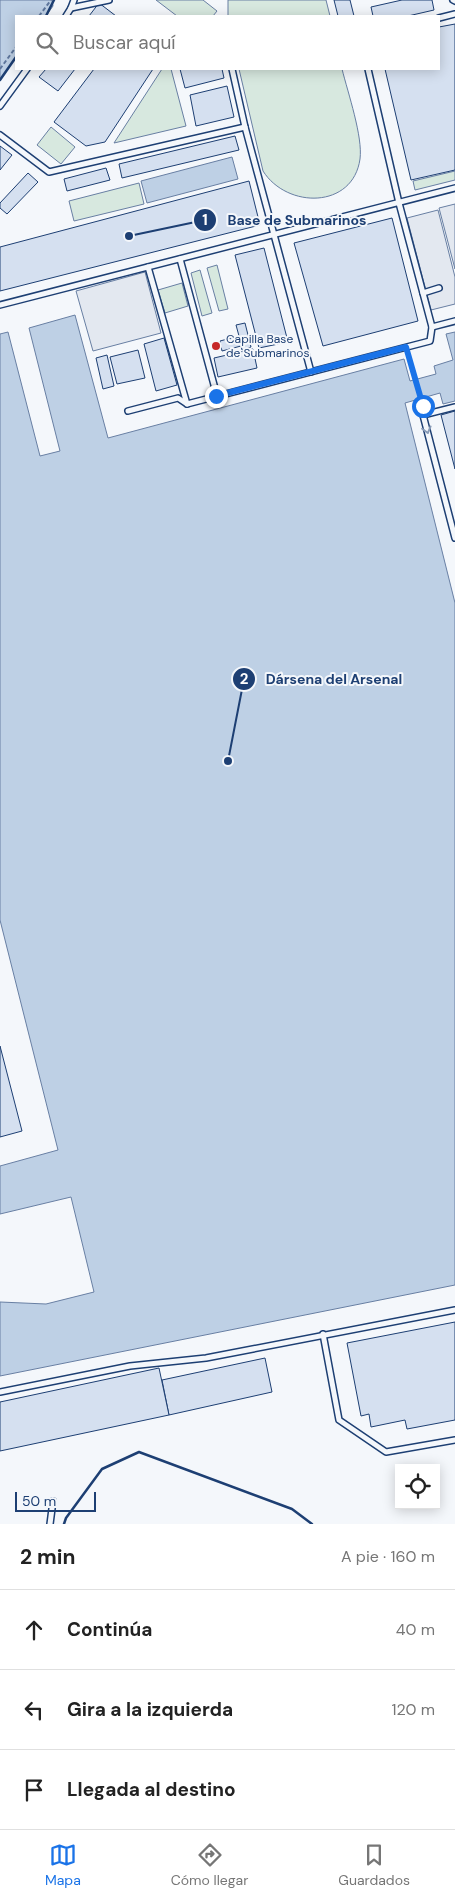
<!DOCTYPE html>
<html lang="es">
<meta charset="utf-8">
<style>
:root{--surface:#fff;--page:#f6f6f6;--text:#222;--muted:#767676;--line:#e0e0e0;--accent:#1a73e8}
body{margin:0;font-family:"DM Sans",sans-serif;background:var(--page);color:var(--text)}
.controls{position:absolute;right:15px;bottom:15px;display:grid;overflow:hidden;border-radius:0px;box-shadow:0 2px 12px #0003}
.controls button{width:45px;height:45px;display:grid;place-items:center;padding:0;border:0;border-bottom:1px solid var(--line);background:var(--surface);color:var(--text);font:25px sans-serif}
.scale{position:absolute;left:15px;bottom:12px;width:81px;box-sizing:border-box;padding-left:5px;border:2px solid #1d3f73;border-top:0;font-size:14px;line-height:18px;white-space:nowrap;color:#1d3f73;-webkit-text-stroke:4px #f4f7fb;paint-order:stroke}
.stop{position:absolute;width:15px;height:15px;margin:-11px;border:4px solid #1a73e8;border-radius:50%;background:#fff}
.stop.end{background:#1a73e8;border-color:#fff;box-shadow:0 1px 5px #0008}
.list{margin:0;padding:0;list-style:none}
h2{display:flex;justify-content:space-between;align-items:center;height:65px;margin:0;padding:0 20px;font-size:21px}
h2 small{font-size:16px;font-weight:400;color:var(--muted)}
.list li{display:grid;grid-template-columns:32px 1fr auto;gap:15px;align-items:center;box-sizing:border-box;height:80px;padding:0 20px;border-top:1px solid var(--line)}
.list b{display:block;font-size:19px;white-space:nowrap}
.list em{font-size:16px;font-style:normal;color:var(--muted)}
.icon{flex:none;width:28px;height:28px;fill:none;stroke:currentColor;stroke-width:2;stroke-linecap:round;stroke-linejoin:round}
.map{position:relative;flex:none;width:455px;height:1524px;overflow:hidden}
.search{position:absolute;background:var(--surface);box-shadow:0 2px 12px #0003;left:15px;right:15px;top:15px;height:55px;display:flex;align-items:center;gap:12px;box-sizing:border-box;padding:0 18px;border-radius:0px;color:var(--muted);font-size:19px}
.sheet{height:305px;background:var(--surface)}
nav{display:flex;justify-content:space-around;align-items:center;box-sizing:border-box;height:70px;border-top:1px solid var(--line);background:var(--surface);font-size:14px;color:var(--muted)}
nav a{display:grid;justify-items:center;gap:2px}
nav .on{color:var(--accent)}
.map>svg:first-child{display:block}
.green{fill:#d7e8df;stroke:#687fa3}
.parking{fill:#e3e8f0;stroke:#687fa3}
.water{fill:#bed0e5;stroke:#687fa3}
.building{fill:#d5e0f0;stroke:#1d3f73}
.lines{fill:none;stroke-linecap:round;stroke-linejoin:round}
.service-casing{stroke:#1d3f73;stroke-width:8}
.path{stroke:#5e769c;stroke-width:2;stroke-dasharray:4 2.5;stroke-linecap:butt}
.service{stroke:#f4f7fb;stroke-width:5}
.wall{stroke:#1d3f73;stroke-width:2.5}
.oneway{stroke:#889bb7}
.route{stroke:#1a73e8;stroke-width:6}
.poi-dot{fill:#c62828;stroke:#f4f7fb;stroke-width:2}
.labels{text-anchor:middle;stroke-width:4;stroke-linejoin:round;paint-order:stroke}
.poi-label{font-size:12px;fill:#1d3f73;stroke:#f4f7fb;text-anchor:start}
.leader{fill:none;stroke:#1d3f73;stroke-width:2}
.callout-dot{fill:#1d3f73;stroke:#f4f7fb;stroke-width:2}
.mark-label{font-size:15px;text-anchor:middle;font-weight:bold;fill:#fff}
.callout-label{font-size:14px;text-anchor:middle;font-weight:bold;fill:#1d3f73;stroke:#f4f7fb;stroke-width:4;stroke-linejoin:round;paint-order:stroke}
</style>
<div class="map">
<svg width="455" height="1524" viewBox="0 0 455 1524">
<rect width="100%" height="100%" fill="#f4f7fb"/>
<g class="green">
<polygon points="156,0 203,0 217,11 213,16 177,16"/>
<polygon points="228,0 326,0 330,16 228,16"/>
<polygon points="162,69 171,69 186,126 114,143"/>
<path d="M239 69H342C348 93 363 137 360 159 353 209 287 209 263 171Z"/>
<polygon points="51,127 75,147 61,164 37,145"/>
<polygon points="455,171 455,180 415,190 413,181"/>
<polygon points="139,183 144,204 74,221 69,201"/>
<polygon points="217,265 228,309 219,311 207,268"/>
<polygon points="200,270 212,313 202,316 191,273"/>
<polygon points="182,283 188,306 165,313 158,290"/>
</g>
<g class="parking">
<polygon points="455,204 455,269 439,208"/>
<polygon points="438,210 455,277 455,304 431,310 407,218"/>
<polygon points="145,272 161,333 93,351 76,291"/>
</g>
<g class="water">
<polygon points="0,0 52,0 53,6 46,16 16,16 16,57 0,80"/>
<polygon points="232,157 238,179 147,203 141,181"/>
<polygon points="75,315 108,438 404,359 410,381 436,374 434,366 453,360 446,334 455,332 455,401 443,404 440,393 405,403 455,603 455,1285 0,1376 0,1302 46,1304 94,1292 71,1197 0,1214 0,1166 58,1150 0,920 0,334 8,332 40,456 60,451 29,328"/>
</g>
<g class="building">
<polygon points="334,0 350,0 354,16 338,16"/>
<polygon points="402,0 432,0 434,10 408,16 373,16 371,7"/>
<polygon points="99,3 116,16 89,16"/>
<polygon points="455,24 455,170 411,180 385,69 439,69 439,27"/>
<polygon points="46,69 75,69 58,91 39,77"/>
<polygon points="94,69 153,69 105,142 86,146 54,122"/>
<polygon points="180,69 222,69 224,78 185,88"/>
<polygon points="227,86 234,117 196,126 190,95"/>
<polygon points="235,136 239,150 122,178 119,164"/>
<polygon points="0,146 12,155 0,170"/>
<polygon points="106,168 110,180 67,191 64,179"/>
<polygon points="28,173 38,182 7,214 0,208 0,203"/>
<polygon points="249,181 260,225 0,291 0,247"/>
<polygon points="392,218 418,321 323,346 294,243"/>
<polygon points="264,248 288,342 259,348 235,255"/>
<polygon points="245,323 251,347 242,350 241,346 222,351 220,341 239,336 236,325"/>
<polygon points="164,338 177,385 156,391 144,344"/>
<polygon points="253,349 257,368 218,377 214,358"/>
<polygon points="138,350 145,378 117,384 110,357"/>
<polygon points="107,355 114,386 103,389 96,358"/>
<polygon points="455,411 455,469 441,415"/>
<polygon points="0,1046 22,1131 0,1137"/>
<polygon points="455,1322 455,1420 407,1429 405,1420 371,1427 369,1414 361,1416 347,1343"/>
<polygon points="265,1358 272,1392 169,1415 162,1380"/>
<polygon points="159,1368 169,1415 0,1451 0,1402"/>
</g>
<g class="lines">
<defs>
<g id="service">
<polyline points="453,0 455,1"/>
<polyline points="71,8 74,0"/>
<polyline points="66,16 71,8 109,0"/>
<polyline points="439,18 455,14"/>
<polyline points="232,69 245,127 311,372"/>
<polyline points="0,106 27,69"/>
<polyline points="0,135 49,172 245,127"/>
<polyline points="180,259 217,396"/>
<polyline points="148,267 187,404"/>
<polyline points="423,293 439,288"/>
<polyline points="0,305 455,188"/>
<polyline points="432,327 455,321"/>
<polyline points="455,407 423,415 455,538"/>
<polyline points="128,411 178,398 187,404 430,341 432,327 399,203 368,69"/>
<polyline points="323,1334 339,1420 386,1452 455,1440"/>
<polyline points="0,1392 130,1366 206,1358 455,1310"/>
<polyline points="50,1524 53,1501"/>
</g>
</defs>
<use href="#service" class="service-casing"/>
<g class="path">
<polyline points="39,16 51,0"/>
<polyline points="0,69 16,47"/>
<polyline points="408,354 424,407"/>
</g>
<use href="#service" class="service"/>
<g class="wall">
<polyline points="46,16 54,0"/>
<polyline points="0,80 16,57"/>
<polyline points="64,1524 66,1518 102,1469 139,1452 292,1509 312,1524"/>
</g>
</g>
<defs><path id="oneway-chevron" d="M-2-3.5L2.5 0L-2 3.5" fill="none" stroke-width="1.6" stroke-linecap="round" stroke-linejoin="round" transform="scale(1.25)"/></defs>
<use class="oneway" href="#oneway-chevron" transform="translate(427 430) rotate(75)"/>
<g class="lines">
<polyline class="route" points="216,396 406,347 423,406"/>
</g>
<circle class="poi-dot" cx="216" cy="346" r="5"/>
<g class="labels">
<g class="poi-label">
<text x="226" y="343">Capilla Base<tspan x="226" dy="14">de Submarinos</tspan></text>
</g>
</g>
<path class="leader" d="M129 236L205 220M228 761L244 679"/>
<g class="callout-dot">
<circle cx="129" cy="236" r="5"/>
<circle cx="228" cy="761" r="5"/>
<circle cx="205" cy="220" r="12"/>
<circle cx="244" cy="679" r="12"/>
</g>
<g class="mark-label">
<text x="205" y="225">1</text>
<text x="244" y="684">2</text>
</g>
<g class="callout-label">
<text x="297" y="225">Base de Submarinos</text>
<text x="334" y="684">Dársena del Arsenal</text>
</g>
</svg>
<div class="controls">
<button><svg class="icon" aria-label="locate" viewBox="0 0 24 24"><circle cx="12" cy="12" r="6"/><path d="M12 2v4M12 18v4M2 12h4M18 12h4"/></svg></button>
</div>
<div class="scale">50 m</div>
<div class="stop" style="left:423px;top:406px"></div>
<div class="stop end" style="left:216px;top:396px"></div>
<div class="search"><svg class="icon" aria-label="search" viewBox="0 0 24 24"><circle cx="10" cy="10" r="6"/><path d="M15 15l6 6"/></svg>Buscar aquí</div>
</div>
<section class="sheet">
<h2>2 min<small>A pie · 160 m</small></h2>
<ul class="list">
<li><svg class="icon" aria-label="ahead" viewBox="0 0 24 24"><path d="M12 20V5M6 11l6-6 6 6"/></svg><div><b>Continúa</b></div><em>40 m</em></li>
<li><svg class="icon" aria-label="left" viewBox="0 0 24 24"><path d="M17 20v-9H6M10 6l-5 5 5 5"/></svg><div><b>Gira a la izquierda</b></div><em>120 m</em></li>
<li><svg class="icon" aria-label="arrive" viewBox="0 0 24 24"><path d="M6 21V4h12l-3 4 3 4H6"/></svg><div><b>Llegada al destino</b></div></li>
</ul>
</section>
<nav>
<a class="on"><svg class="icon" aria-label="map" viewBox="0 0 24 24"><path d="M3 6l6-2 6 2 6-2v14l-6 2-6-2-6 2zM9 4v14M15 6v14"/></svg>Mapa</a>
<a><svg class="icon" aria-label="directions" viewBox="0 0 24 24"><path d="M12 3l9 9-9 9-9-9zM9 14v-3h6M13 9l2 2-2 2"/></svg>Cómo llegar</a>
<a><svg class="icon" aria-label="saved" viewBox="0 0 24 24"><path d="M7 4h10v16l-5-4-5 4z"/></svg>Guardados</a>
</nav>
